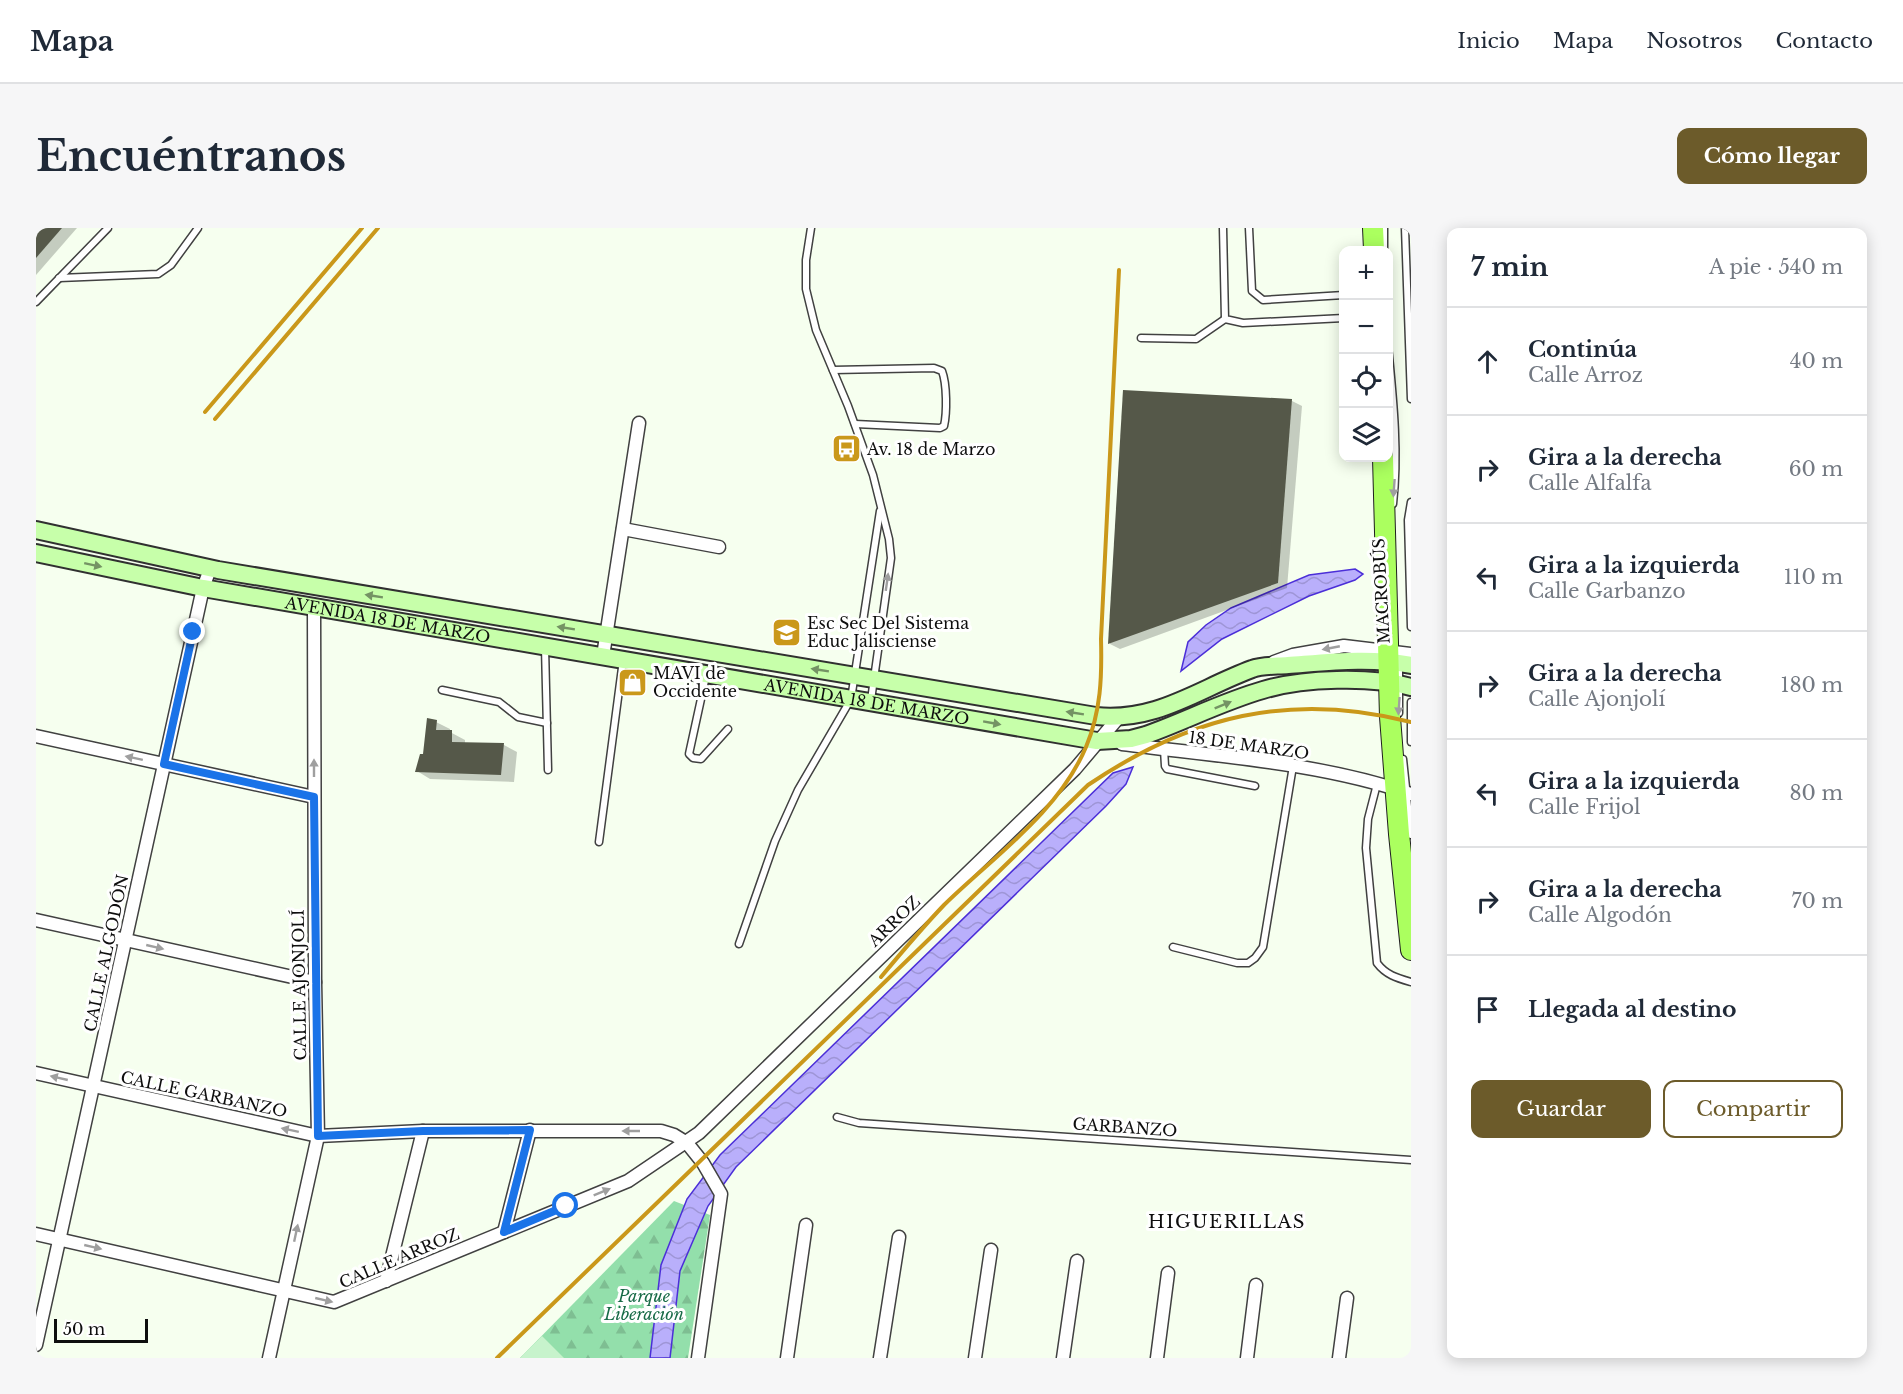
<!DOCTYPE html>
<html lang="es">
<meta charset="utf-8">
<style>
:root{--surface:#fff;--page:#f6f6f7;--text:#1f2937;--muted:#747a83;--line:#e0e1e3;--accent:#6c5b2a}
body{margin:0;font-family:"Libre Baskerville",serif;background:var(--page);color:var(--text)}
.controls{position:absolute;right:18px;top:18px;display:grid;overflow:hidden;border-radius:12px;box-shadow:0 3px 15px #0003}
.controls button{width:54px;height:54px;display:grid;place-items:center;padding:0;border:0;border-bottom:2px solid var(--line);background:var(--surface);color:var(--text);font:30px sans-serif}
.scale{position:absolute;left:18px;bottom:15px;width:94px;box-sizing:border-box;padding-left:6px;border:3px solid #0e0e0e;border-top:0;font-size:16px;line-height:21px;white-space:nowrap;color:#0e0e0e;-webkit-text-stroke:4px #fff;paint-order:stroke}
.stop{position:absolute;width:18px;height:18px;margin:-14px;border:4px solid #1a73e8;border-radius:50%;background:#fff}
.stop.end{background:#1a73e8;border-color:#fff;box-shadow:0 2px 6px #0008}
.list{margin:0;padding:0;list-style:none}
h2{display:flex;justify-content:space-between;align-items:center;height:78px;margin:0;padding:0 24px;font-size:26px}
h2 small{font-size:20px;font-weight:400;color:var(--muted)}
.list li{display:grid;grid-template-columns:39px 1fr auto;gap:18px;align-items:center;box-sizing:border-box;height:108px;padding:0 24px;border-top:2px solid var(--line)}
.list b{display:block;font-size:22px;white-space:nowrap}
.list p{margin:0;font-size:20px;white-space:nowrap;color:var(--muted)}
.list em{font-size:20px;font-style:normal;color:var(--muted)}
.actions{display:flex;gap:12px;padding:18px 24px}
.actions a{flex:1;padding:14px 0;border:2px solid var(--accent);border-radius:12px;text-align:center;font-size:21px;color:var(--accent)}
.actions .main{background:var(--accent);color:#fff}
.icon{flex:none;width:33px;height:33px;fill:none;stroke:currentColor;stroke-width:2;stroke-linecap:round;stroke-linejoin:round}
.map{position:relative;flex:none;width:1375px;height:1130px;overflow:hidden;border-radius:12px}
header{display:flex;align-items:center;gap:36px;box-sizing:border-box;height:84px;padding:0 30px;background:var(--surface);border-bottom:2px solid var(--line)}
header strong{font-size:28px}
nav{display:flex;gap:33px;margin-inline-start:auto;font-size:21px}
.intro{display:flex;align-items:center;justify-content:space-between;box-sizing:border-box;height:144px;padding:0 36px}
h1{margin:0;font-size:42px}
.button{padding:15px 27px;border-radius:12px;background:var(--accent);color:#fff;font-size:21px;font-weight:700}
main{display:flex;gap:36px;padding:0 36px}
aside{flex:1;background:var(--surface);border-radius:12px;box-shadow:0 3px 15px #0003}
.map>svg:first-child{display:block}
.forest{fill:url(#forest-firs)}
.pitch{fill:#c7f3cc}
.water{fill:url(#water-waves);stroke:#4b2fd8;stroke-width:1.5}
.shadow{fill:#0003}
.building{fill:#555849}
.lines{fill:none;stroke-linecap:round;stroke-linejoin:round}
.lane-casing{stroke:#414141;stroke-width:9}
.street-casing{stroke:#414141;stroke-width:15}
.secondary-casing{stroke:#303030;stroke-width:20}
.primary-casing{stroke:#1f1f1f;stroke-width:22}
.lane{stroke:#fff;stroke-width:6}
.street{stroke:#fff;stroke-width:12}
.secondary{stroke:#c7ffaa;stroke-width:16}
.primary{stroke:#abff5f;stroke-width:20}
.rail{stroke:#ca981a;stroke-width:4}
.oneway{fill:#9f9f9f}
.oneway2{fill:#749364}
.route{stroke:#1a73e8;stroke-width:8}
.labels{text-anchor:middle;stroke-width:6;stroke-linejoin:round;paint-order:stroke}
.poi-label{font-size:16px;fill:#0e0e0e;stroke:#fff;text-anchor:start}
.street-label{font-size:16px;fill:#0e0e0e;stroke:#fff}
.park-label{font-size:16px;font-style:italic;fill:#186b47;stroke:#fff}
.neighbourhood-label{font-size:18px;letter-spacing:1.5px;fill:#0e0e0e;stroke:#fff}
</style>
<header>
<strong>Mapa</strong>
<nav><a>Inicio</a><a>Mapa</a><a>Nosotros</a><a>Contacto</a></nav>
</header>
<div class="intro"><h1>Encuéntranos</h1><a class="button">Cómo llegar</a></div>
<main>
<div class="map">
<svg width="1375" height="1130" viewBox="0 0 1375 1130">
<defs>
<pattern id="forest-firs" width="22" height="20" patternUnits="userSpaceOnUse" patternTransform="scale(1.5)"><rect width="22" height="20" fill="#93dfab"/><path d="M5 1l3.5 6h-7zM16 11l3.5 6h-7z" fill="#7ebe92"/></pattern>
<pattern id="water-waves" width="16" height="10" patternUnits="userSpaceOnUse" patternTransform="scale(1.5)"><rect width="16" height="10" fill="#b9affb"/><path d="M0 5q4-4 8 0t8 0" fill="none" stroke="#9e95d6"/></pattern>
</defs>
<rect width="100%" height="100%" fill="#f6ffef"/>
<polygon class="forest" points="638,973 674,987 652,1130 484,1130"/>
<polygon class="pitch" points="506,1108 528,1130 484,1130"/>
<g class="water">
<polygon points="1319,341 1327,346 1319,352 1273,368 1186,411 1145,443 1152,414 1170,397 1195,380 1273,347"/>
<polygon points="1097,539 1090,556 1070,578 700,939 672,978 644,1043 634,1130 614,1130 625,1037 651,971 684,927 1077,545"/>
</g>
<g class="shadow">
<polygon points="0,0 41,0 0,47"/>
<polygon points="1089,164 1256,173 1266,178 1251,360 1084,421 1074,416"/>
<polygon points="400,494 414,501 414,504 429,512 429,516 468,517 481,524 478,554 394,551 381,543 389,528"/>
</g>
<g class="building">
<polygon points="0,0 26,0 0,30"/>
<polygon points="1087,162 1256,171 1242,355 1072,416"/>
<polygon points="391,490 401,492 400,502 416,502 416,514 468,515 465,547 379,544 384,526 387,526"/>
</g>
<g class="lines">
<defs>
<g id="lane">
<polyline points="775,0 770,32 770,61 780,102 812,178 837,247 853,311 855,330 835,472"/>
<polyline points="1187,0 1189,91 1207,95 1308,90"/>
<polyline points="1213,0 1216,63 1227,72 1308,67"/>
<polyline points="1348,0 1348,22"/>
<polyline points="1369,0 1375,171"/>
<polyline points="23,50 122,46 135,37 162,0"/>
<polyline points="0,74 72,0"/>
<polyline points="1105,110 1160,111 1189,91"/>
<path d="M1352 118C1357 169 1363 224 1357 276"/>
<path d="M797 142 898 140 906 143C911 156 911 185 908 198L904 200 819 196"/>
<polyline points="1375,274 1372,292 1375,399"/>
<polyline points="509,419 512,542"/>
<polyline points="670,448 653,526 657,530 665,531 692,501"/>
<polyline points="406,462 463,474 482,489 511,495"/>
<polyline points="1375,474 1375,514"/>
<polyline points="1363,485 1363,435"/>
<polyline points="1128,521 1129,538 1131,541 1219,558"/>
<polyline points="1367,531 1375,607"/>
<path d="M1341 556 1332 591 1330 620 1341 735C1350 747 1361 750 1375 754"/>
<polyline points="563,614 587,432"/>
<polyline points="703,716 739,613 762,562 815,471 844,283"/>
<polyline points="1137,719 1201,735 1212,735 1219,730 1227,719 1257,538"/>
<polyline points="801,889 823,895 1375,932"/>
</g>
<g id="street">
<polyline points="587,301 683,319"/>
<polyline points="567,428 603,195"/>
<polyline points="1238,434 1257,427 1308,418 1375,426"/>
<polyline points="0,508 278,569"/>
<path d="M1086 516C1180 528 1286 535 1375 566"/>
<polyline points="0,692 279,754"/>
<polyline points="0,845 282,908 387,903 625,903 638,907 651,915 667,935 685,966 662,1130"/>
<polyline points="468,1004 494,902"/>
<polyline points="0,1006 298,1074 592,953 663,905 1039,541 1083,489"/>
<polyline points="350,1053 387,903"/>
<polyline points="0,1117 167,360 174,341"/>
<polyline points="233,1130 282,908 279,754 278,379"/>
<polyline points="751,1130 770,997"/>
<polyline points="844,1130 863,1009"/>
<polyline points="939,1130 955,1022"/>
<polyline points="1027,1130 1041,1033"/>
<polyline points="1121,1130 1132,1045"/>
<polyline points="1211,1130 1220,1057"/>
<polyline points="1303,1130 1311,1070"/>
</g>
<g id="secondary">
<path d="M0 302 182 342 1060 488C1121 494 1162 461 1216 441 1226 437 1241 438 1252 437 1293 434 1334 429 1375 437"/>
<path id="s1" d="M0 325 167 360 1061 513 1095 511 1110 507C1149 493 1188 473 1227 462 1267 450 1335 448 1375 459"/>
</g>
<g id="primary">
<polyline points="1337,0 1338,22"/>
<polyline points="1347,230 1354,489 1363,606 1375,722"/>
</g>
</defs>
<use href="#lane" class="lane-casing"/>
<use href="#street" class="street-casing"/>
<use href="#secondary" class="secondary-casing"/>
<use href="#primary" class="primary-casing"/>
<use href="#lane" class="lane"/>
<use href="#street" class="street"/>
<use href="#secondary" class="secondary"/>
<use href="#primary" class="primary"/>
<g class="rail">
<polyline points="169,184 326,0"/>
<polyline points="179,191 342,0"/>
<path d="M845 749C865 725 886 700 908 677 958 628 1022 585 1050 519 1065 483 1066 449 1065 411L1083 42"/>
<path d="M461 1130 1052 557C1154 488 1254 463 1375 494"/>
</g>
</g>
<defs><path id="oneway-solid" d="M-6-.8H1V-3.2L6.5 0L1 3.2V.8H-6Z" transform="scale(1.5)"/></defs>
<g class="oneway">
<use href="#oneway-solid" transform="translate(1358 260) rotate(94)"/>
<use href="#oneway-solid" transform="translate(851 354) rotate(-82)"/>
<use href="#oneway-solid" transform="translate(1295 420) rotate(169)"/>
<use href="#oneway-solid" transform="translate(1363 478) rotate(94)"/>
<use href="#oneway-solid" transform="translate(98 530) rotate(-168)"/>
<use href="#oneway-solid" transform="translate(278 540) rotate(-90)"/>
<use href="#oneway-solid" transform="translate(119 719) rotate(13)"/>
<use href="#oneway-solid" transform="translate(23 850) rotate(-167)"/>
<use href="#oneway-solid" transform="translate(254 902) rotate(-168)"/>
<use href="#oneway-solid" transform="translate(595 903) rotate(-180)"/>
<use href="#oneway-solid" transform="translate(566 964) rotate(-22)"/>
<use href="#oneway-solid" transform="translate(260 1005) rotate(-78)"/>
<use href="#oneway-solid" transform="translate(57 1019) rotate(13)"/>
<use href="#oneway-solid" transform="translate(288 1072) rotate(13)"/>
</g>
<g class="oneway2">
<use href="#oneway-solid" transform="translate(57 337) rotate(12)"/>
<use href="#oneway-solid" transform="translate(338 368) rotate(-171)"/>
<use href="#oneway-solid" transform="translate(530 400) rotate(-171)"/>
<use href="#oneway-solid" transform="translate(784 442) rotate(-171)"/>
<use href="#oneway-solid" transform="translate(1187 477) rotate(-22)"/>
<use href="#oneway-solid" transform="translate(1039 485) rotate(-171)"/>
<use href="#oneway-solid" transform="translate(956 495) rotate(10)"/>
</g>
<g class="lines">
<polyline class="route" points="157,404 128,536 278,569 282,908 387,903 494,902 468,1004 530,978"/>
</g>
<defs>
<symbol id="bus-square" viewBox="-11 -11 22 22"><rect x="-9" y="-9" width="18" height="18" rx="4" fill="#ca981a" stroke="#fff"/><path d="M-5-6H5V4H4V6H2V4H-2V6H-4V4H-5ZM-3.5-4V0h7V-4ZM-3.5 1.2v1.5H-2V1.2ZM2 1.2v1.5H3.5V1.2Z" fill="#fff"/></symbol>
<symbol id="school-square" viewBox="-11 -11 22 22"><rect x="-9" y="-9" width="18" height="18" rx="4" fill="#ca981a" stroke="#fff"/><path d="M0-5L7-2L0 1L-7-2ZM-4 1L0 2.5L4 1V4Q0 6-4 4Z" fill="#fff"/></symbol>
<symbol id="shop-square" viewBox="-11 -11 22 22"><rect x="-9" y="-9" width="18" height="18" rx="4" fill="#ca981a" stroke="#fff"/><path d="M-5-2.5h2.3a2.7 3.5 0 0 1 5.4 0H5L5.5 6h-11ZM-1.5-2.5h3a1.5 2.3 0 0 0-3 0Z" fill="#fff"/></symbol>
</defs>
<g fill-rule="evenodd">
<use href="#bus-square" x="794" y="204" width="33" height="33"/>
<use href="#school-square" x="734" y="388" width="33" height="33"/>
<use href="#shop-square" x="580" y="438" width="33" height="33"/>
</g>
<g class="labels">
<g class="poi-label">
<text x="831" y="227">Av. 18 de Marzo</text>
<text x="771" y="401">Esc Sec Del Sistema<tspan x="771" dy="18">Educ Jalisciense</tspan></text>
<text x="617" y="451">MAVI de<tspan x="617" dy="18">Occidente</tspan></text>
</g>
<g class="street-label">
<text transform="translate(1345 363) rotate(-93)" y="6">MACROBÚS</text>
<text dy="6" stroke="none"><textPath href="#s1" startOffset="358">AVENIDA 18 DE MARZO</textPath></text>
<text dy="6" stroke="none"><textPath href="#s1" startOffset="844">AVENIDA 18 DE MARZO</textPath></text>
<text transform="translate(1213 517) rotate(8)" y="6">18 DE MARZO</text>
<text transform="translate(858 693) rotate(-44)" y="6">ARROZ</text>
<text transform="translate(70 725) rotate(-78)" y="6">CALLE ALGODÓN</text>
<text transform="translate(263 757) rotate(-91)" y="6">CALLE AJONJOLÍ</text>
<text transform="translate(168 866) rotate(12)" y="6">CALLE GARBANZO</text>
<text transform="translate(1089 899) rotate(4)" y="6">GARBANZO</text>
<text transform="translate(363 1030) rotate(-23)" y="6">CALLE ARROZ</text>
</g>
<g class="park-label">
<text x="608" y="1074">Parque<tspan x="608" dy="18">Liberación</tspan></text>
</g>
<g class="neighbourhood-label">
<text x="1191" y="1000">HIGUERILLAS</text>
</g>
</g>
</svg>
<div class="controls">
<button>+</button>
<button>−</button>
<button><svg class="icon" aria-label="locate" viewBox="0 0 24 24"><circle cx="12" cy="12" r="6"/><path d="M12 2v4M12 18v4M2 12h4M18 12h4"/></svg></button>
<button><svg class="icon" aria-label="layers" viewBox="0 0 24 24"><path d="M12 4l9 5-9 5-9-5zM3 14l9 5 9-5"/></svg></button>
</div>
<div class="scale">50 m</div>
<div class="stop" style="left:530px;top:978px"></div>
<div class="stop end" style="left:157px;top:404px"></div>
</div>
<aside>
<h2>7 min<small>A pie · 540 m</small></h2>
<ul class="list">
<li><svg class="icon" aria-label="ahead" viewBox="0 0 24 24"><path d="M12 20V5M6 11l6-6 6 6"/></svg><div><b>Continúa</b><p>Calle Arroz</p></div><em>40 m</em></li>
<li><svg class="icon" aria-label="right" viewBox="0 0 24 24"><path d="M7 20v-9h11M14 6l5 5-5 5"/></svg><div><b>Gira a la derecha</b><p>Calle Alfalfa</p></div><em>60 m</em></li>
<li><svg class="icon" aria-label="left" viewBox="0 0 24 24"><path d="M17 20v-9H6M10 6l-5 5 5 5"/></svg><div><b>Gira a la izquierda</b><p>Calle Garbanzo</p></div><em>110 m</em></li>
<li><svg class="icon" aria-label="right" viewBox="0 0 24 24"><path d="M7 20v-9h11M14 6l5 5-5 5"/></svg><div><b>Gira a la derecha</b><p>Calle Ajonjolí</p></div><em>180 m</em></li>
<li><svg class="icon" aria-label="left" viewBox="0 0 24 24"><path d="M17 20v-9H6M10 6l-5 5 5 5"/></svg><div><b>Gira a la izquierda</b><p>Calle Frijol</p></div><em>80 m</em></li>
<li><svg class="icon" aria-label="right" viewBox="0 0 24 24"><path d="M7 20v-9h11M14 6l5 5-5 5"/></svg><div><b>Gira a la derecha</b><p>Calle Algodón</p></div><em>70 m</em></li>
<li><svg class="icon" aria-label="arrive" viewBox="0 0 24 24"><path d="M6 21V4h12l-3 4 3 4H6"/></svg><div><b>Llegada al destino</b></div></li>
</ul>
<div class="actions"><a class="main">Guardar</a><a>Compartir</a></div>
</aside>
</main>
